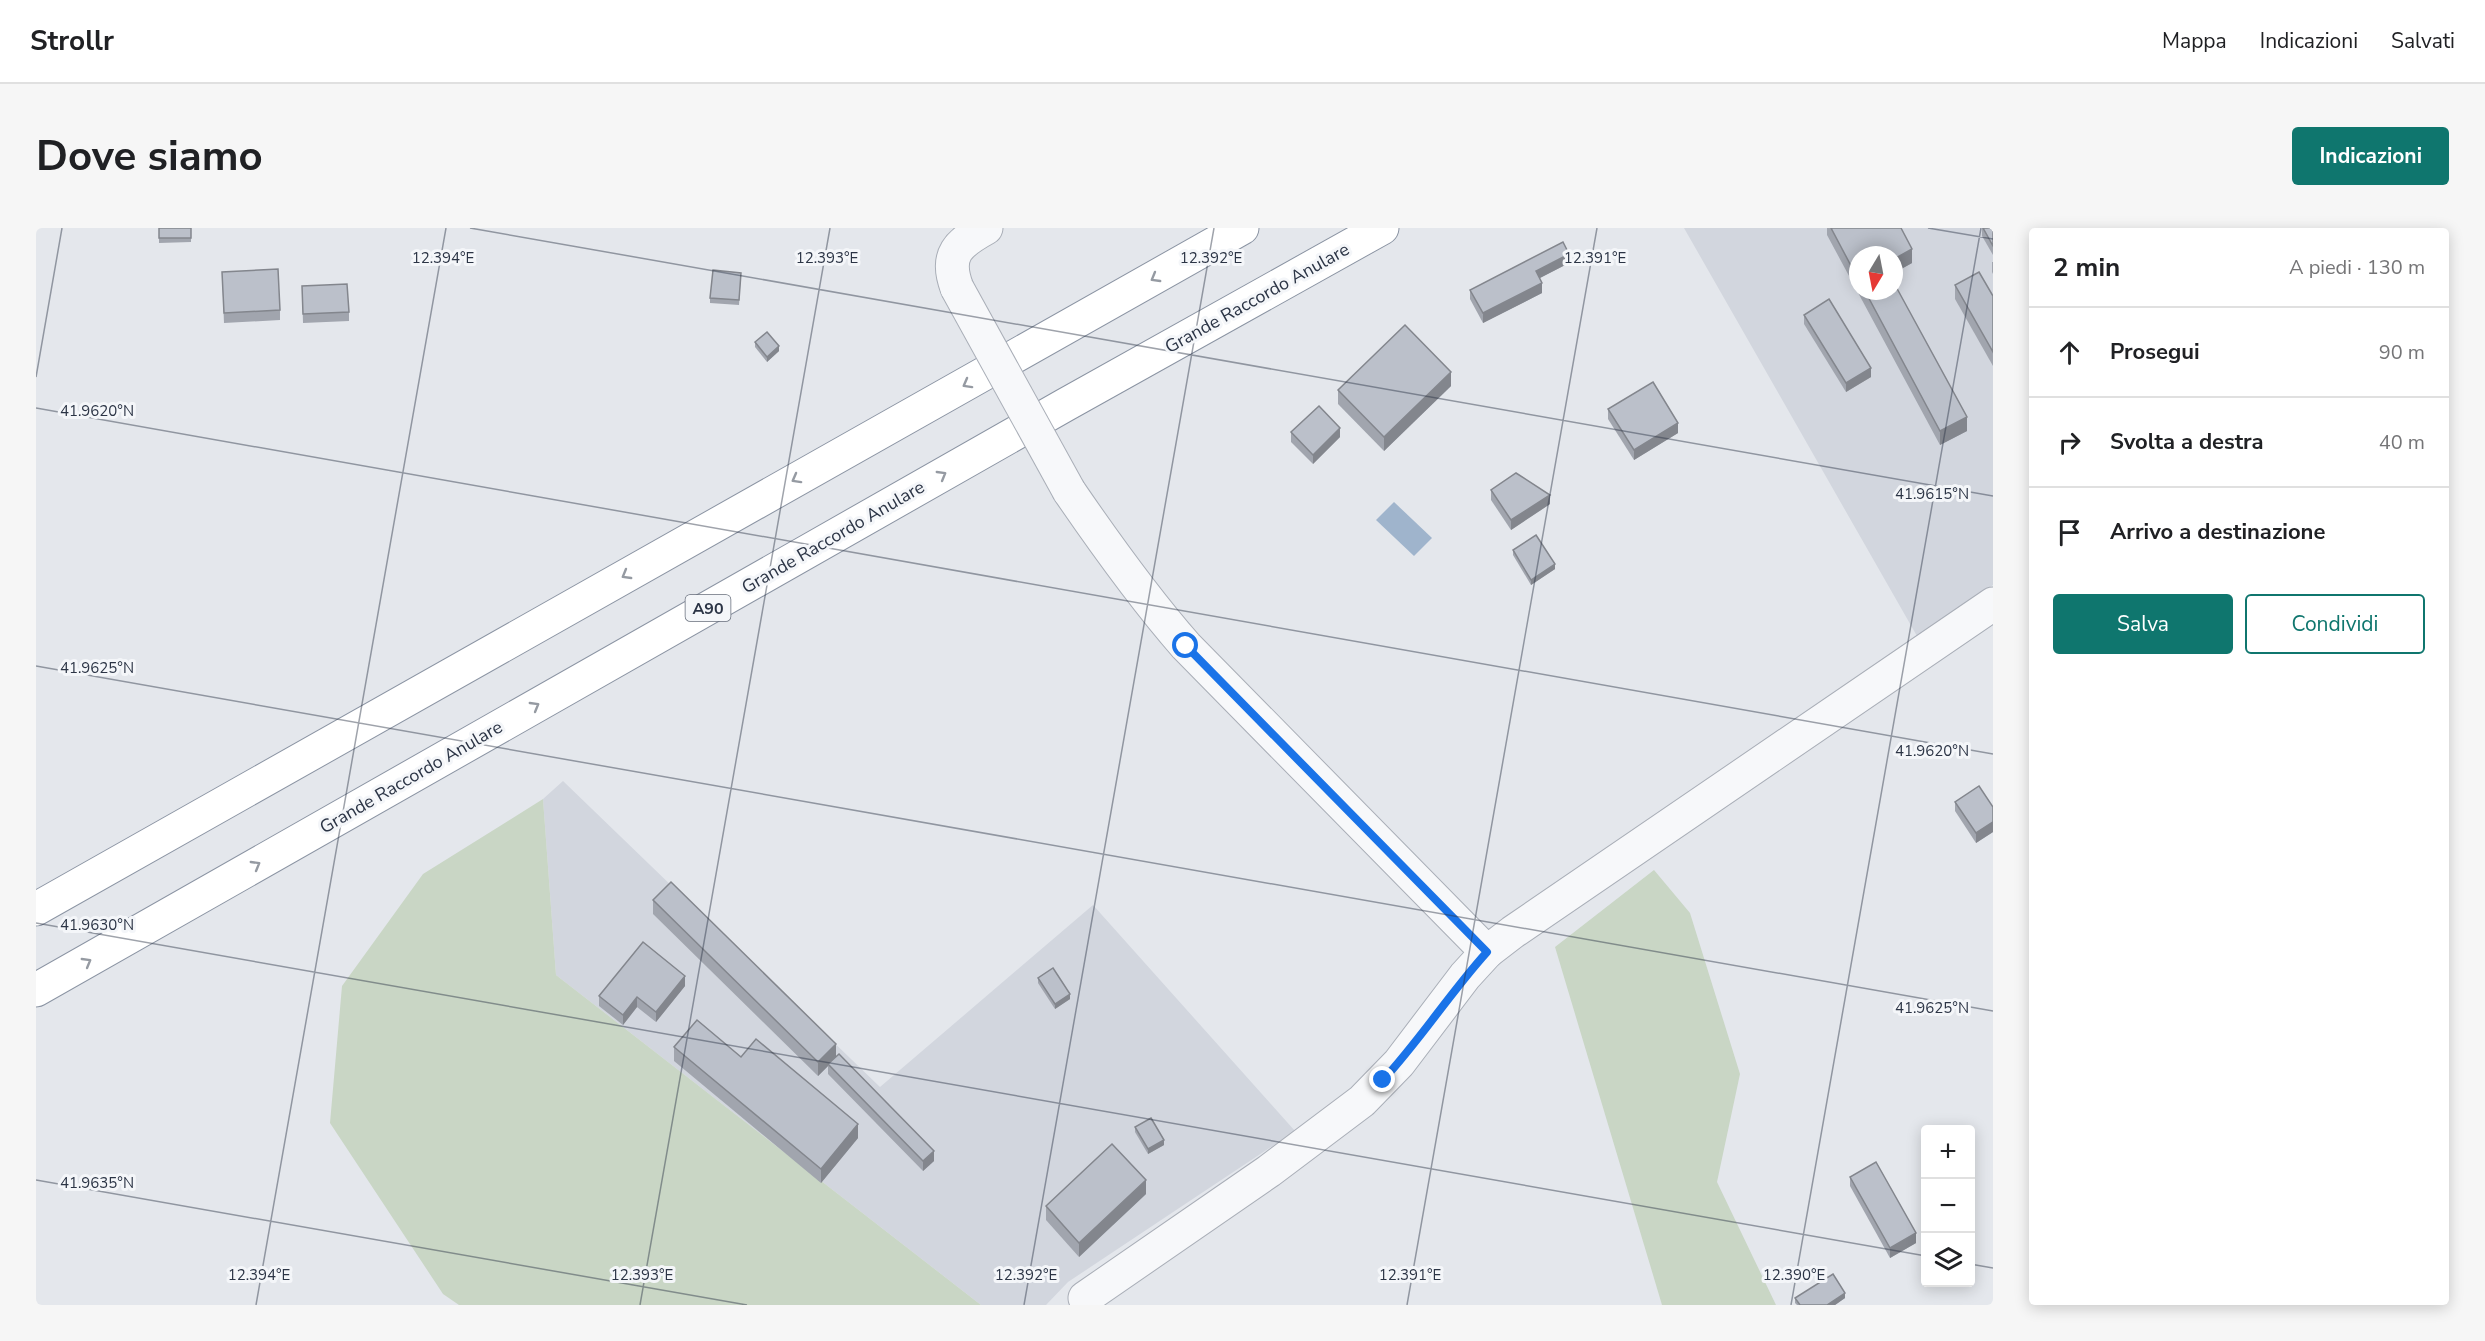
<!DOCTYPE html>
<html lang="it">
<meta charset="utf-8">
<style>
:root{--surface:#fff;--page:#f6f6f6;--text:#202124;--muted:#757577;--line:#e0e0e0;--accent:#0f766e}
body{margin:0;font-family:"Nunito Sans",sans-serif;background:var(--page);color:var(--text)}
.controls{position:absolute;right:18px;bottom:18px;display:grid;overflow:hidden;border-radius:6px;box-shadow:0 3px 15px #0003}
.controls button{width:54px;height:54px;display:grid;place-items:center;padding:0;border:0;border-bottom:2px solid var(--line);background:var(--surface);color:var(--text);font:30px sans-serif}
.compass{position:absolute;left:1813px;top:18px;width:54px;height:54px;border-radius:50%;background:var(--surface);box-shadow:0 3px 15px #0003;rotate:190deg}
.stop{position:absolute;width:18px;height:18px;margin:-14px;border:4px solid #1a73e8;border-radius:50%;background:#fff}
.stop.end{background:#1a73e8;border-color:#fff;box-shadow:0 2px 6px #0008}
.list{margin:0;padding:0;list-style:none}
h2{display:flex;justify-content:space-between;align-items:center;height:78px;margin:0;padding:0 24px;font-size:26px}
h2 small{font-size:20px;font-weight:400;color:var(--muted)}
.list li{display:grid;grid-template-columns:39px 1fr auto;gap:18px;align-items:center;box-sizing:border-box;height:90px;padding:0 24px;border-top:2px solid var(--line)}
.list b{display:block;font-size:22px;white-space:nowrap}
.list em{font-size:20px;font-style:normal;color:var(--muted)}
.actions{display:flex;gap:12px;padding:18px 24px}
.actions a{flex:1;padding:14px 0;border:2px solid var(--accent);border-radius:6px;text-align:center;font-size:21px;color:var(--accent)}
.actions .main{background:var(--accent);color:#fff}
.icon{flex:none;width:33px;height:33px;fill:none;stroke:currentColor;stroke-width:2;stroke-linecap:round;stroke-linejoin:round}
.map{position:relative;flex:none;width:1957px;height:1077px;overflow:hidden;border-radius:6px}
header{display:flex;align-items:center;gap:36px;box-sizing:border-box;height:84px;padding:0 30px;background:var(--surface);border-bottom:2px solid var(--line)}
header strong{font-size:28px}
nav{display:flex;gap:33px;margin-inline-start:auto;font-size:21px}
.intro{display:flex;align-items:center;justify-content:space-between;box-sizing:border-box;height:144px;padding:0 36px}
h1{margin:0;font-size:42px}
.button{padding:15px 27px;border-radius:6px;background:var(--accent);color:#fff;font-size:21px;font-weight:700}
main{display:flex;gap:36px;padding:0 36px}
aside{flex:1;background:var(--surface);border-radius:6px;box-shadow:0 3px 15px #0003}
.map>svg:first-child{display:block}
.built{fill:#d2d6de;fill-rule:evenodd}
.green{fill:#c9d6c5}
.water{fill:#9fb4cc}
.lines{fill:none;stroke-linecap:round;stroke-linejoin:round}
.minor-casing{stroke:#a9aeb7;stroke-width:35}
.motorway-casing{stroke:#8b94a3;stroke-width:35}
.minor{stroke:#f7f8fa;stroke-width:33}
.motorway{stroke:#fff;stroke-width:33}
.minor-bridge-casing{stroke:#a9aeb7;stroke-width:35;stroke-linecap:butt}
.minor-bridge{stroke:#f7f8fa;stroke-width:33}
.wall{fill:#a1a5ae}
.shaded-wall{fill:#83868d}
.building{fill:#bbc0ca;stroke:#83868d;stroke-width:1.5}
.oneway{stroke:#959aa2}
.route{stroke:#1a73e8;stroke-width:8}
.ticks{fill:none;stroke:#2b3445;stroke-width:1.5;stroke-opacity:0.45}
.labels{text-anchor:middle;stroke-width:6;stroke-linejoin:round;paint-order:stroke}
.shield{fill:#f4f6f9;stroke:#676e7b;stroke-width:1.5}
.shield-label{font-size:16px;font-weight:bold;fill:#2b3445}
.street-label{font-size:18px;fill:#2b3445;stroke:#f4f6f9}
.ticks-label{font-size:15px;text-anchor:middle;fill:#2b3445;stroke:#f4f6f9;stroke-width:6;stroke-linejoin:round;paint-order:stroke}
</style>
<header>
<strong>Strollr</strong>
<nav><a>Mappa</a><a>Indicazioni</a><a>Salvati</a></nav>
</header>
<div class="intro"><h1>Dove siamo</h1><a class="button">Indicazioni</a></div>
<main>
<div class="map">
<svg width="1957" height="1077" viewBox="0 0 1957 1077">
<rect width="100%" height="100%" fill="#e4e7ec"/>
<g class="built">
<path d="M1648 0H1957V357L1881 408ZM1822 27H1858V63H1822Z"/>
<polygon points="527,553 844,859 1057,677 1259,903 1032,1054 1010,1077 945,1077 520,747 507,571"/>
</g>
<g class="green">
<polygon points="507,571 520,747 945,1077 423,1077 407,1066 294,895 306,758 387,646"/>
<polygon points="1618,642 1654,685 1704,846 1681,954 1740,1077 1626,1077 1519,719"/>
</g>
<polygon class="water" points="1358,274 1396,310 1378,328 1340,292"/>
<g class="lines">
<defs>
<g id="minor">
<path d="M921 60C908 26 923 15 950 0"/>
<path d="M1033 263C1070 317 1107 369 1150 418L1451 724 1477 704 1957 376"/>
<polyline points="1049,1070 1233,943 1326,873 1363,835 1429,748 1451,724"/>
</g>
<g id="motorway">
<polyline points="0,681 1206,0"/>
<polyline points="0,762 1029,177 1346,0"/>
</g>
</defs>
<use href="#minor" class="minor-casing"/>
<use href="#motorway" class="motorway-casing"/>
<use href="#minor" class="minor"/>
<use href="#motorway" class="motorway"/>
<defs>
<polyline id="minor-bridge" points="921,60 1033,263"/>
</defs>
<use href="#minor-bridge" class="minor-bridge-casing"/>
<use href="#minor-bridge" class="minor-bridge"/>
</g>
<g class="wall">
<polygon points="123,0 155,0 155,14 123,15"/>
<polygon points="1791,0 1865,0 1876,35 1858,45 1858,27 1822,27 1822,63 1858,63 1931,203 1904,217 1791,7"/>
<polygon points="1946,0 1957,0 1957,27 1946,8"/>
<polygon points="1956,34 1957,34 1957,46 1956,44"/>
<polygon points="1533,35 1504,50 1506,65 1447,95 1434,71 1434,62"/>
<polygon points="186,44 244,82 244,92 188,95"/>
<polygon points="705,45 703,77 674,75 674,70"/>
<polygon points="1919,57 1957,68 1957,138 1919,71"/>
<polygon points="266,58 313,84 313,93 267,95"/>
<polygon points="1768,87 1835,149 1810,164 1768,96"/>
<polygon points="719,114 743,123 731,134 719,119"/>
<polygon points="1415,158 1348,223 1302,176 1302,162"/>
<polygon points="1572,181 1642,205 1598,232 1572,191"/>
<polygon points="1255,204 1304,209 1277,236 1255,214"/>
<polygon points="1455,262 1514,276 1475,302 1455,272"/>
<polygon points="1477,322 1519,341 1495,357 1477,327"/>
<polygon points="1919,574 1957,579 1957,604 1940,615 1919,583"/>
<polygon points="617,672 800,828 898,933 887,943 792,846 792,838 782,848 617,686"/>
<polygon points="1002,750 1034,771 1019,781 1002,755"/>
<polygon points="649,758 620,794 601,779 587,797 563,778 563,768"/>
<polygon points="638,819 822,910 785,955 638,833"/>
<polygon points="1099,899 1128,917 1112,926 1099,904"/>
<polygon points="1814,949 1880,1015 1854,1030 1814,958"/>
<polygon points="1110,966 1043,1029 1010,992 1010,978"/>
<polygon points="1759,1070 1809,1070 1799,1077 1761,1077 1759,1075"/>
</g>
<g class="shaded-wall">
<polygon points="1876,21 1876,35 1858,45 1858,31"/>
<polygon points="1533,26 1533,35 1500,52 1500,43"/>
<polygon points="1506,55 1506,65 1447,95 1447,85"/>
<polygon points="743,118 743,123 731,134 731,129"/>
<polygon points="1835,140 1835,149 1810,164 1810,155"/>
<polygon points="1415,144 1415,158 1348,223 1348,209"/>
<polygon points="1931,189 1931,203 1904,217 1904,203"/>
<polygon points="1642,195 1642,205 1598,232 1598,222"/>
<polygon points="1304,200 1304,209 1277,236 1277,227"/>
<polygon points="1514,267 1514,276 1475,302 1475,292"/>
<polygon points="1519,336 1519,341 1495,357 1495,352"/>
<polygon points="1957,594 1957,604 1940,615 1940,605"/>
<polygon points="649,748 649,758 620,794 620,784"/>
<polygon points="1034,766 1034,771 1019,781 1019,776"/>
<polygon points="601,769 601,779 587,797 587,787"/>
<polygon points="800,816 800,830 792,836 792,838 782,848 782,834"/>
<polygon points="822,896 822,910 785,955 785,941"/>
<polygon points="1128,912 1128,917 1112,926 1112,921"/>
<polygon points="898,923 898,933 887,943 887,933"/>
<polygon points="1110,952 1110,966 1043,1029 1043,1015"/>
<polygon points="1880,1005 1880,1015 1854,1030 1854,1020"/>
<polygon points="1809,1065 1809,1070 1799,1077 1791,1077"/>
</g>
<g class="building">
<rect x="123" y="0" width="32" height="10"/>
<polygon points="1795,0 1865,0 1876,21 1858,31 1858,27 1822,27 1822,51"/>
<polygon points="1947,0 1957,0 1957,18"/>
<polygon points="1527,14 1533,26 1500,43 1506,55 1447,85 1434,62"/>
<polygon points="242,41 244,82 188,85 186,44"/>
<polygon points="677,42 705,45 703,72 674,70"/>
<polygon points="1943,44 1957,68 1957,124 1919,57"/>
<polygon points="1858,55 1931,189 1904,203 1829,63 1858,63"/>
<polygon points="311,56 313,84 267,86 266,58"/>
<polygon points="1793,71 1835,140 1810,155 1768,87"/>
<polygon points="1369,97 1415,144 1348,209 1302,162"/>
<polygon points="731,104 743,118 731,129 719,114"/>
<polygon points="1617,154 1642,195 1598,222 1572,181"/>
<polygon points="1283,178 1304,200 1277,227 1255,204"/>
<polygon points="1480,245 1514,267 1475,292 1455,262"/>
<polygon points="1500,307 1519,336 1495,352 1477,322"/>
<polygon points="1943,558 1957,579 1957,594 1940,605 1919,574"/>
<polygon points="635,654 800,816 782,834 617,672"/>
<polygon points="607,714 649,748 620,784 601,769 587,787 563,768"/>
<polygon points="1017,740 1034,766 1019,776 1002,750"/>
<polygon points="661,792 705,829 720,811 822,896 785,941 638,819"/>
<polygon points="803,826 898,923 887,933 792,836"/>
<polygon points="1115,890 1128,912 1112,921 1099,899"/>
<polygon points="1076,916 1110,952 1043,1015 1010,978"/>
<polygon points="1840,934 1880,1005 1854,1020 1814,949"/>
<polygon points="1797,1046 1809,1065 1791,1077 1764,1077 1759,1070"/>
</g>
<defs><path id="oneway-chevron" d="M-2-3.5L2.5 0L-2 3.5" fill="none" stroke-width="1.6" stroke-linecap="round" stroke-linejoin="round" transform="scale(1.5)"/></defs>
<g class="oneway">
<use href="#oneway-chevron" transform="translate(1119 50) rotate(150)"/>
<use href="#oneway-chevron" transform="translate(931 156) rotate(151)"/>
<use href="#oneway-chevron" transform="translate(906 247) rotate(-30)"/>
<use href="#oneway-chevron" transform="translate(760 251) rotate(151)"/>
<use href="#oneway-chevron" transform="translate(590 347) rotate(150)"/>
<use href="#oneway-chevron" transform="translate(499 478) rotate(-30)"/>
<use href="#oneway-chevron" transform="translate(220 637) rotate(-30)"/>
<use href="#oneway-chevron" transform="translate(51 734) rotate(-30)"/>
</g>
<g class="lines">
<path class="route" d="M1150 418 1451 724C1414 765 1384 812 1347 852"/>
</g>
<path class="ticks" d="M434 0 1957 268M1892 0 1957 11M0 149 26 0M0 180 1957 526M0 438 1957 783M0 695 1890 1028M0 952 711 1077M1934 1036 1957 1040M220 1077 410 0M604 1077 794 0M988 1077 1178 0M1371 1077 1561 0M1755 1077 1945 0"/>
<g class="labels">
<rect class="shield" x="649.5" y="367" width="45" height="26" rx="4.5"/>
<g class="shield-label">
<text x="672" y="386">A90</text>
</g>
<g class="street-label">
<text transform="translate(1221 70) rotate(-29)" y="6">Grande Raccordo Anulare</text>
<text transform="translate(797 309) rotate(-30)" y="6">Grande Raccordo Anulare</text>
<text transform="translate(375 549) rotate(-30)" y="6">Grande Raccordo Anulare</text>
</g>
</g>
<g class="ticks-label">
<text x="407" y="35">12.394°E</text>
<text x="791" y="35">12.393°E</text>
<text x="1175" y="35">12.392°E</text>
<text x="1559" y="35">12.391°E</text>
<text x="61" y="188">41.9620°N</text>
<text x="1896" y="271">41.9615°N</text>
<text x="61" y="445">41.9625°N</text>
<text x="1896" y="528">41.9620°N</text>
<text x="61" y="702">41.9630°N</text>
<text x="1896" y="785">41.9625°N</text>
<text x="61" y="960">41.9635°N</text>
<text x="223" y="1052">12.394°E</text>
<text x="606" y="1052">12.393°E</text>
<text x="990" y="1052">12.392°E</text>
<text x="1374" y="1052">12.391°E</text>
<text x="1758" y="1052">12.390°E</text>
</g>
</svg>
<div class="controls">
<button>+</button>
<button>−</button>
<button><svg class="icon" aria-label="layers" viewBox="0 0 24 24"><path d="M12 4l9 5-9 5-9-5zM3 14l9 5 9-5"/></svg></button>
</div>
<svg class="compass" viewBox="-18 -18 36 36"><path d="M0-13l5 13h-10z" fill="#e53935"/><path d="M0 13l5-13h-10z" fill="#757577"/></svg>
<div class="stop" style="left:1150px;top:418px"></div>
<div class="stop end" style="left:1347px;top:852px"></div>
</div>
<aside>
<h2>2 min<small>A piedi · 130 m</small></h2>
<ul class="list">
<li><svg class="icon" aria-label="ahead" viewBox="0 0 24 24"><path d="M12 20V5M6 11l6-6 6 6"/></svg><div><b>Prosegui</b></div><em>90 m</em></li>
<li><svg class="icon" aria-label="right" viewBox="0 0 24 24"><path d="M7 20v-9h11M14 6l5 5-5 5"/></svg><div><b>Svolta a destra</b></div><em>40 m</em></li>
<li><svg class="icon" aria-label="arrive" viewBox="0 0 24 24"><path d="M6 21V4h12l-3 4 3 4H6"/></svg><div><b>Arrivo a destinazione</b></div></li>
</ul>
<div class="actions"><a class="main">Salva</a><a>Condividi</a></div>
</aside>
</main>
